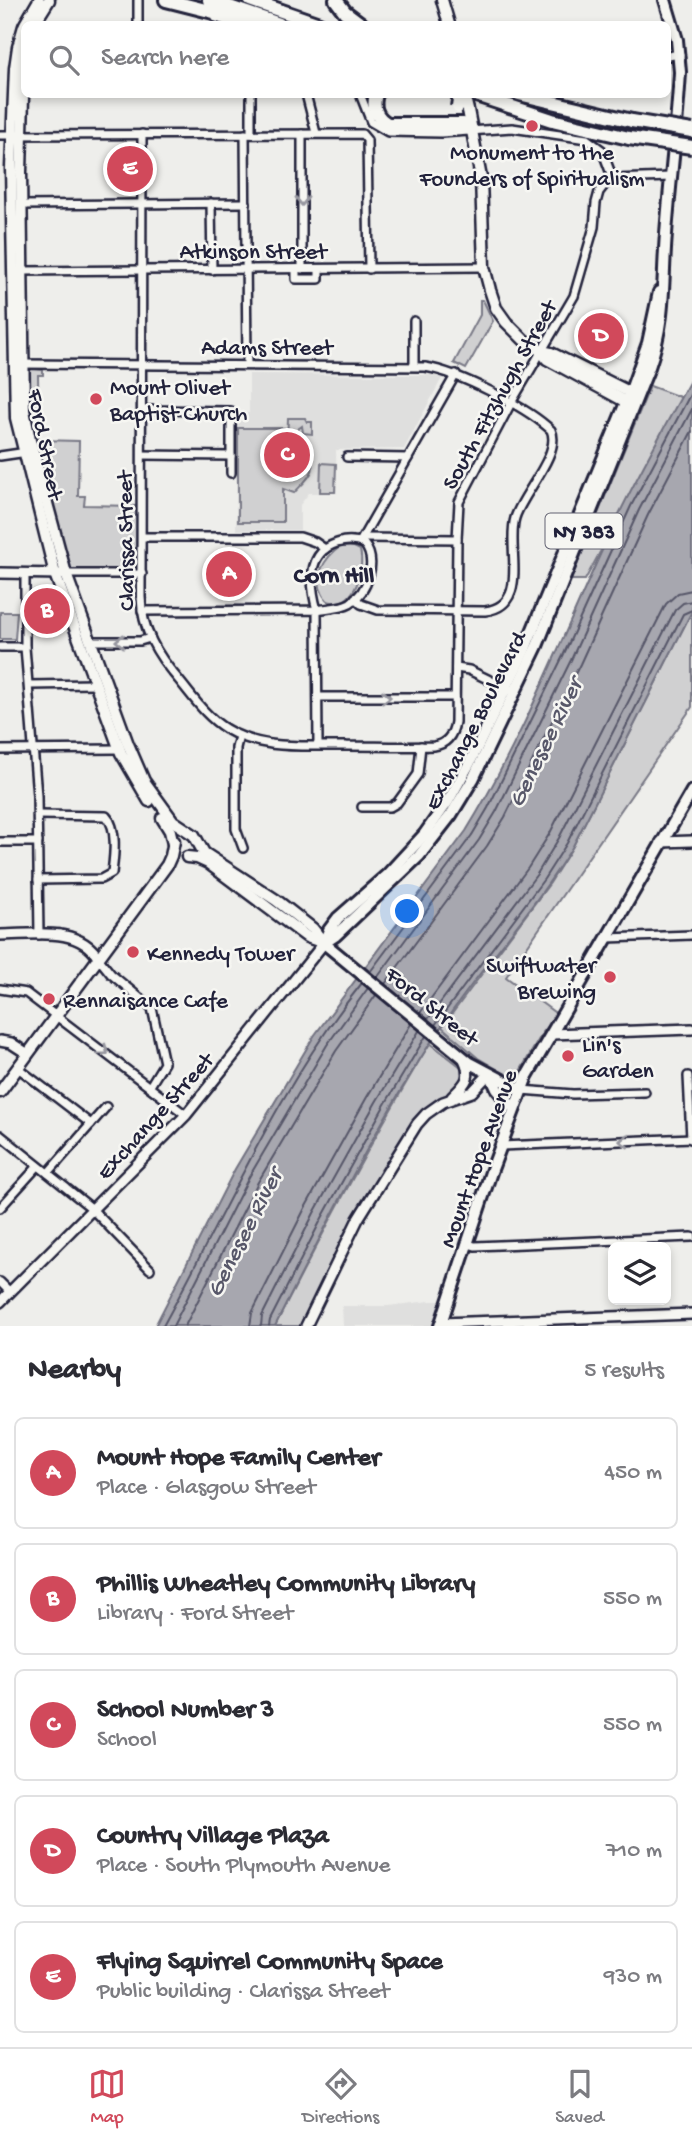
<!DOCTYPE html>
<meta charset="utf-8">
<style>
:root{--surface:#fff;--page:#f2f2f3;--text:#2b2b33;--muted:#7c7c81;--line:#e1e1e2;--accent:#d1495b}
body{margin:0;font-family:"Gochi Hand",sans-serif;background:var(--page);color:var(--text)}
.controls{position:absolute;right:21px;bottom:21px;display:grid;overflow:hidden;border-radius:10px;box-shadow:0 4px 10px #0003}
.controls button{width:63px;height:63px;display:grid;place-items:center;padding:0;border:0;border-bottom:2px solid var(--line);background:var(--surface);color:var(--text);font:35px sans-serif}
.you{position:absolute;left:408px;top:912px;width:24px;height:24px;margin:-18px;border:5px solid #fff;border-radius:50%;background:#1a73e8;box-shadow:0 0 0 10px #1a73e833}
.badge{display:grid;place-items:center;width:46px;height:46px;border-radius:50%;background:var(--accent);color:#fff;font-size:23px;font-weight:700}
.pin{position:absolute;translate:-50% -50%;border:4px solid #fff;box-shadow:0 2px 7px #0006}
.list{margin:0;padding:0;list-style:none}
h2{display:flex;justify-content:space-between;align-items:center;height:91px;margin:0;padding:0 28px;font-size:30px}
h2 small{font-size:23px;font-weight:400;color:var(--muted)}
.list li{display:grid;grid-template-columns:46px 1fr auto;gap:21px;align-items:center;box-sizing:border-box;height:112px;margin:0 14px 14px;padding:0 14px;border:2px solid var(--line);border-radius:10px}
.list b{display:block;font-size:26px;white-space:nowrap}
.list p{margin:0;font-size:23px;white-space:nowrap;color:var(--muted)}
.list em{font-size:23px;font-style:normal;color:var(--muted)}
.icon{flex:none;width:38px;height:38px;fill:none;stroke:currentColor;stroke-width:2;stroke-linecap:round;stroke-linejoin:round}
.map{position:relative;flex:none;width:692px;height:1326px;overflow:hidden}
.search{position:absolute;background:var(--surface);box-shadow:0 4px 10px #0003;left:21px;right:21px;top:21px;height:77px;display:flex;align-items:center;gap:18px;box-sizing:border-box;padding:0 24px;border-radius:10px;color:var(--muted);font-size:26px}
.sheet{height:721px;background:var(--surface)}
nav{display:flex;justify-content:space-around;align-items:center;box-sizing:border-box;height:98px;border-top:2px solid var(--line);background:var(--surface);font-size:19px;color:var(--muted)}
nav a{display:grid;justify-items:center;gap:4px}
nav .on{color:var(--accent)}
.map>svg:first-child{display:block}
.built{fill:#dfdfde}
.green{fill:#d0d0d1;stroke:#797986;stroke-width:2}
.water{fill:#a7a7af;stroke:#727281;stroke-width:2}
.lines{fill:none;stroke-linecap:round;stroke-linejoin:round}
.shore{stroke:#575769;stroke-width:2}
.minor-casing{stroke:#22223b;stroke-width:12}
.tertiary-casing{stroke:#22223b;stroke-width:14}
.secondary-casing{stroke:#22223b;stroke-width:15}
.primary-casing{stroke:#22223b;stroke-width:16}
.motorway-casing{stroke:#22223b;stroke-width:18}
.minor{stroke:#f6f6f2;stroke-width:7}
.tertiary{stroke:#f6f6f2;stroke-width:9}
.secondary{stroke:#f6f6f2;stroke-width:10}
.primary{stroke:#f6f6f2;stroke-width:10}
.motorway{stroke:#f6f6f2;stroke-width:12}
.secondary-bridge-casing{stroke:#22223b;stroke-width:15;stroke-linecap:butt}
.motorway-bridge-casing{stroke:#22223b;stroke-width:18;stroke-linecap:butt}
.secondary-bridge{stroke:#f6f6f2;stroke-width:10}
.motorway-bridge{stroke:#f6f6f2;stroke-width:12}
.oneway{stroke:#9797a0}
.poi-dot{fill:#d1495b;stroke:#f6f6f2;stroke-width:2.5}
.labels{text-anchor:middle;stroke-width:5;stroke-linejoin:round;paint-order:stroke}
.shield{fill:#f6f6f2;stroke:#626272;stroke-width:2}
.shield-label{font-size:21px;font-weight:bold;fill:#22223b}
.poi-label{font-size:23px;fill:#22223b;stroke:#f6f6f2;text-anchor:start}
.street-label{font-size:23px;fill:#22223b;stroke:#f6f6f2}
.neighbourhood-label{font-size:24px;font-weight:bold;fill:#22223b;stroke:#f6f6f2}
.water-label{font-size:24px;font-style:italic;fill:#575769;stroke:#f6f6f2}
</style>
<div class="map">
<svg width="692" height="1326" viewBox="0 0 692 1326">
<rect width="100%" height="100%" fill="#eeeeeb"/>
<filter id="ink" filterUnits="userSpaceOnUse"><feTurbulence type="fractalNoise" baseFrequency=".0143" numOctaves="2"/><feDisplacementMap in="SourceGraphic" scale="14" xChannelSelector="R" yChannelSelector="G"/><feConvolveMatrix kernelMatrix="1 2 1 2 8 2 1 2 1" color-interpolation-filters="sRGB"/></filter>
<g filter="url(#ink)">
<g class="built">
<polygon points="249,374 431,375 442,378 404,449 336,450 337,493 309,493 300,505 300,530 236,530 237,414 249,413"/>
<polygon points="430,1301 443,1301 435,1326 343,1326 342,1306 388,1306"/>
</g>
<g class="green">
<polygon points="480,300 483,300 493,321 466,369 454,363 480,315"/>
<polygon points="32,369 43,370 43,375 38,375 39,440 79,441 78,496 85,496 84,505 137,506 137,565 134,569 72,569 67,566 28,413 28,371"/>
<polygon points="650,386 683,398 585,580 571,580"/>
<polygon points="288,418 305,418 307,422 312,422 312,434 303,433 302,426 298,429 299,439 294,445 287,444"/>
<path d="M238 428H284V451C289 451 294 453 300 455 326 465 306 480 294 493L283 489V522H238Z"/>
<polygon points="321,463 336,464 335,492 320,492"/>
<path d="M340 547H354L360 550C365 569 356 605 332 602 326 601 326 599 323 595 313 577 324 558 340 547Z"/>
<polygon points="692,611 692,707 506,977 558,1015 543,1032 519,1073 509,1076 478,1058 442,1027 550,883 573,846"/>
<polygon points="0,612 17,612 15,639 0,639"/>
<path d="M430 1043 461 1067 462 1078H466L461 1087 428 1107 409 1129 339 1246 301 1326H275C324 1230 374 1135 430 1043Z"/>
</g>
<path class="water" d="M692 377V611L573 846C530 916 473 976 429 1045 371 1135 323 1231 275 1326H155L235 1169 314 1036 466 831C524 737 564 632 610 533 635 479 664 428 692 377Z"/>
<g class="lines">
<g class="shore">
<polyline points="370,972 472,835 488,808 563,656 631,506 692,391"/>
<polyline points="377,978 479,840 496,812 571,660 639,510 692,409"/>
<polyline points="385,984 487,846 505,817 580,664 648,515 692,431"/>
<polyline points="420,1013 528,868 550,833 666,604 678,593 692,590"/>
<polyline points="428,1019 537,874 559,838 675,610 683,603 692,601"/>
<polyline points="435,1025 544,879 567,843 683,614 692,610"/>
<path d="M163 1326C227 1210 278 1087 362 983"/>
<polyline points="173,1326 249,1177 327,1045 368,988"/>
<polyline points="185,1326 258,1182 336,1051 376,995"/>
<polyline points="250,1326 252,1313 305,1208 367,1097 411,1024"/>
<polyline points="261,1326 262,1316 314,1213 376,1102 419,1031"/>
<polyline points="269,1326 270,1320 322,1218 384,1106 426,1036"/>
</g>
<defs>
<g id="minor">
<polyline points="216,18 235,24"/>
<polyline points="138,24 138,0"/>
<polyline points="668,56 680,54"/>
<polyline points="306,94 316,133"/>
<polyline points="360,94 371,122 388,132 441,133 512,128 587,139 602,150 613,179"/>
<path d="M142 134 141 597C142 630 157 655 178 679 193 697 206 717 226 729 262 751 307 745 347 746 376 746 405 747 434 746 447 744 453 735 455 722L457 539 459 502 511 403 574 296 594 227 596 203 599 192 606 183 613 179 671 177"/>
<polyline points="245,134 247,365"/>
<polyline points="251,134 251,94"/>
<polyline points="0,135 362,134 367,140 369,269"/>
<polyline points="211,203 212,270"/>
<polyline points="21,205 246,203"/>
<polyline points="296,269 296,279 319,279 319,269"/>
<polyline points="302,269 302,134"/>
<polyline points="22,271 484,267"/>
<polyline points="414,321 414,366"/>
<path d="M20 364 425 367C458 372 527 407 551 430 562 453 522 494 515 518 506 547 531 606 485 611L378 610 361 604 355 598"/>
<polyline points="142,410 231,411 231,473"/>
<polyline points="142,455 231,456"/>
<polyline points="0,456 27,452"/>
<polyline points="347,457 408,458"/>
<polyline points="142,537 300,537 315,542 325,549"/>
<polyline points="363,538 457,539"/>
<polyline points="360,542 456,374"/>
<polyline points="25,573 25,647 37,796 39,935"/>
<polyline points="66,574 142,574"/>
<path d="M142 611 317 610C328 608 341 608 350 603 368 592 378 561 364 544 355 540 346 540 337 543 306 553 310 585 317 610L318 745"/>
<polyline points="90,641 140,641 150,638"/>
<polyline points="0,647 25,647"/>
<polyline points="456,668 469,670 510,690"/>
<polyline points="29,685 95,684"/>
<polyline points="318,697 455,697"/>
<polyline points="239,736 236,748 236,829 243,848"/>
<polyline points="0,750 119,749"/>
<polyline points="362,807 390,807 397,803 418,774 421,746"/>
<path d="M38 815 106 816C118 828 114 857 112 873L101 879 38 880"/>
<polyline points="0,842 38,842"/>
<polyline points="607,938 692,935"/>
<polyline points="99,959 111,974 152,1008 164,1063 150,1086"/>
<polyline points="0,989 26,993 186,1115"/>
<polyline points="18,1068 91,1124"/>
<polyline points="688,1076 691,1139"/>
<polyline points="521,1090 573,1094 645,1092"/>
<polyline points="0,1135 90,1207 150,1269"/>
<polyline points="501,1146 692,1138"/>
<polyline points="48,1173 106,1107"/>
<polyline points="0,1208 38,1166"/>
<polyline points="468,1244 475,1246 692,1237"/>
<polyline points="0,1282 10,1292"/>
</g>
<g id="tertiary">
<polyline points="0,573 61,574"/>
<polyline points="661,842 692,841"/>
<path d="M0 935C33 935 79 925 99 959"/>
<polyline points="552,1034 692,1029"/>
<polyline points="0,1041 11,1043 28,1054"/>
<path d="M452 1097C465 1084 473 1078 464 1059"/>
<polyline points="0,1302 186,1115 324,943"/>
<polyline points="441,1323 692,1314"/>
<polyline points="306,1326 358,1219 417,1124 426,1114 443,1102 472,1092 489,1074"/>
</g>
<g id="secondary">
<polyline points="442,0 449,24"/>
<polyline points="25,24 39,0"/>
<polyline points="34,24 49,0"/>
<polyline points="24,26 18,47 15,68 11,168 16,418 55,574 121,753 149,801"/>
<polyline points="24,59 21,172 24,410 30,440 66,574 128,744 144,781 173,821 194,835 204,853 276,900 313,929 324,943"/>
<polyline points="468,110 481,178 484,267 490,290 496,308 506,322 524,340 541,351 547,359 632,405"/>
<polyline points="541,351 551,353 635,395"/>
<polyline points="162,818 170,831 173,844"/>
<polyline points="187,857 197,858 208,863 307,937 324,943"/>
<polyline points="0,1092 167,865 171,856 174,841"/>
</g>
<g id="primary">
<path d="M324 943 336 935 419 856 451 815 473 779 537 646 649 367C666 319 662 283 666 234 670 180 677 126 680 72L677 40 665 0"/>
<polyline points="324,943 329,930 338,918 388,874 424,835 448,801 469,764 524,651 630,393 648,343 659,292"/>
<polyline points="324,943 470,1063 521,1090"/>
<polyline points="491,1076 497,1089 514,1109"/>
<polyline points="440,1326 491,1172 527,1076 692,791"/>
</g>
<g id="motorway">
<polyline points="166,0 261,24"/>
<polyline points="209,0 279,24"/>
<polyline points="250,0 319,24"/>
<polyline points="336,0 345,12 361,24"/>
<path d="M376 94C372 107 376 118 388 124H463L472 130"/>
<polyline points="473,94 552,120 629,138"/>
<polyline points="519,94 632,121"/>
</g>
</defs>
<use href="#minor" class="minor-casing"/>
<use href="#tertiary" class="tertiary-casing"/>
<use href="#secondary" class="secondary-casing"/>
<use href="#primary" class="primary-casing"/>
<use href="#motorway" class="motorway-casing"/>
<use href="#minor" class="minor"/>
<use href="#tertiary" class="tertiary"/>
<use href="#secondary" class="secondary"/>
<use href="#primary" class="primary"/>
<use href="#motorway" class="motorway"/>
<defs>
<polyline id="secondary-bridge" points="464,94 468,110"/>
<g id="motorway-bridge">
<polyline points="458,107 460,94"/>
<polyline points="632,121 692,131"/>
<polyline points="629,138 692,147"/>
</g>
</defs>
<use href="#secondary-bridge" class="secondary-bridge-casing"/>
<use href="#motorway-bridge" class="motorway-bridge-casing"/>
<use href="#secondary-bridge" class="secondary-bridge"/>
<use href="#motorway-bridge" class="motorway-bridge"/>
</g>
<defs><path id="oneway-chevron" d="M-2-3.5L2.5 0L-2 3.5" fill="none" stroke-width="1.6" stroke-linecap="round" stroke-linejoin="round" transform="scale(1.75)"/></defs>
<g class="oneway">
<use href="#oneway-chevron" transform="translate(302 201) rotate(90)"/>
<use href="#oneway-chevron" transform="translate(120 641) rotate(180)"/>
<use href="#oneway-chevron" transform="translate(386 697)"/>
<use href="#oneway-chevron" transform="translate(104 1051) rotate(37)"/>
<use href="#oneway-chevron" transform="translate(624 1141) rotate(178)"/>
</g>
</g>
<g class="poi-dot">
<circle cx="532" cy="126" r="7"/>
<circle cx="96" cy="399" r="7"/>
<circle cx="133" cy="952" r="7"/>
<circle cx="610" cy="977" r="7"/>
<circle cx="49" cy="999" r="7"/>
<circle cx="568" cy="1056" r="7"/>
</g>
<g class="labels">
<rect class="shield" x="545.5" y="513.5" width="77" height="35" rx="5"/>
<g class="shield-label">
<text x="584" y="538">NY 383</text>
</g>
<g class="poi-label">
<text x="532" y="159" text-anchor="middle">Monument to the<tspan x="532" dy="26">Founders of Spiritualism</tspan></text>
<text x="110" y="394">Mount Olivet<tspan x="110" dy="26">Baptist Church</tspan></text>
<text x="147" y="960">Kennedy Tower</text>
<text x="596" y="972" text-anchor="end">Swiftwater<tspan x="596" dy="26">Brewing</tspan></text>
<text x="63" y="1007">Rennaisance Cafe</text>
<text x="582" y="1051">Lin's<tspan x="582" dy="26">Garden</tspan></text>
</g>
<g class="street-label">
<text x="253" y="258">Atkinson Street</text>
<text x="267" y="354">Adams Street</text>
<text transform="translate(498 394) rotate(-61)" y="8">South Fitzhugh Street</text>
<text transform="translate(47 444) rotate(79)" y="8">Ford Street</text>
<text transform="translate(124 541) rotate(-91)" y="8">Clarissa Street</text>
<text transform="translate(474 720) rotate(-63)" y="8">Exchange Boulevard</text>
<text transform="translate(433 1005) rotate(39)" y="8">Ford Street</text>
<text transform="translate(154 1115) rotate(-48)" y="8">Exchange Street</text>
<text transform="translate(477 1158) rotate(-70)" y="8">Mount Hope Avenue</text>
</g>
<g class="neighbourhood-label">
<text x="334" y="582">Corn Hill</text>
</g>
<g class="water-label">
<text transform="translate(544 742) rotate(-64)" y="8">Genesee River</text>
<text transform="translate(243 1232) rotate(-63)" y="8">Genesee River</text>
</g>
</g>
</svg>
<div class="controls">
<button><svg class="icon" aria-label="layers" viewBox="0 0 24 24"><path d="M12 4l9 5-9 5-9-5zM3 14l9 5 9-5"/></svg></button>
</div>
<div class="you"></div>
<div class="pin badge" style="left:229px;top:574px">A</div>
<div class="pin badge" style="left:47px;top:611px">B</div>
<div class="pin badge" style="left:287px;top:455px">C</div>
<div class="pin badge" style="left:601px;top:336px">D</div>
<div class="pin badge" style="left:130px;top:169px">E</div>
<div class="search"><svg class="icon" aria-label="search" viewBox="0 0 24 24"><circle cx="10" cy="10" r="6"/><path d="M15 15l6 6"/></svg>Search here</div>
</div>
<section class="sheet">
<h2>Nearby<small>5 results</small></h2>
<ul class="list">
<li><span class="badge">A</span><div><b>Mount Hope Family Center</b><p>Place · Glasgow Street</p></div><em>450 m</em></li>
<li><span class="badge">B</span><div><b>Phillis Wheatley Community Library</b><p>Library · Ford Street</p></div><em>550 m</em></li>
<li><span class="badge">C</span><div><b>School Number 3</b><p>School</p></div><em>550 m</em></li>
<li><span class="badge">D</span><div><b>Country Village Plaza</b><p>Place · South Plymouth Avenue</p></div><em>710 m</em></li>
<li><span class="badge">E</span><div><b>Flying Squirrel Community Space</b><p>Public building · Clarissa Street</p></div><em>930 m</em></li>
</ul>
</section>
<nav>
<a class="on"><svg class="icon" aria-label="map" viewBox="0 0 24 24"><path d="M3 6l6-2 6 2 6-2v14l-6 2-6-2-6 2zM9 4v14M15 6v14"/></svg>Map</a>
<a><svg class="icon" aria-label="directions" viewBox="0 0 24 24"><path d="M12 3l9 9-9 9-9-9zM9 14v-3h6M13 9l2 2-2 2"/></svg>Directions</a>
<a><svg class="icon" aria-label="saved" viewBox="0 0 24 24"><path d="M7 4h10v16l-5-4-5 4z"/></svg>Saved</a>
</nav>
